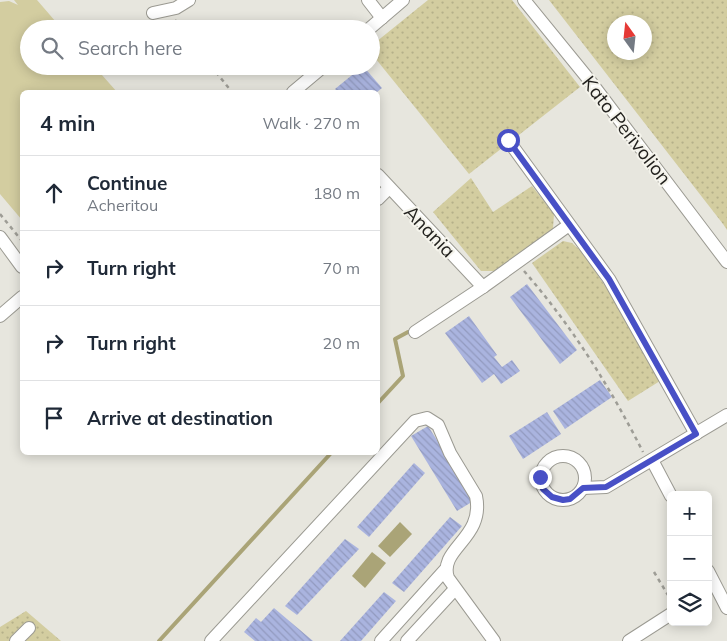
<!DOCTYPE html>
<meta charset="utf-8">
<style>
:root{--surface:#fff;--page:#f2f2f3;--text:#1f2937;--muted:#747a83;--line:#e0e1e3}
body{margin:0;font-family:Mulish,sans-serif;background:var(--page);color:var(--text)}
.controls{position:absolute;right:15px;bottom:15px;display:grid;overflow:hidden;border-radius:8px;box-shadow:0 2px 12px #0003}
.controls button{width:45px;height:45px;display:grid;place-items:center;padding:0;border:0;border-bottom:1px solid var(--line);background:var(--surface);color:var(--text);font:25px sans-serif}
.compass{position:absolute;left:607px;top:15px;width:45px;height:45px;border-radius:50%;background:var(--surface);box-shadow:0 2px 12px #0003;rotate:345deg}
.stop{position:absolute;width:15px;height:15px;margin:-11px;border:4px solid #4850c6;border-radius:50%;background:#fff}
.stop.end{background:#4850c6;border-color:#fff;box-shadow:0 1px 5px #0008}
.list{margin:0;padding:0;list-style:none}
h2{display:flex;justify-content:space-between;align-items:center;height:65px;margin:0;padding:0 20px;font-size:21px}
h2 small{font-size:16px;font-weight:400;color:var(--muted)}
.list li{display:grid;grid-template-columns:32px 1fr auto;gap:15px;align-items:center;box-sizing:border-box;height:75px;padding:0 20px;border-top:1px solid var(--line)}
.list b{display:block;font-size:19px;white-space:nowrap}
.list p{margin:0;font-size:16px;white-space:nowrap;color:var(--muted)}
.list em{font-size:16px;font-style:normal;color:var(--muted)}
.icon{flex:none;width:28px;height:28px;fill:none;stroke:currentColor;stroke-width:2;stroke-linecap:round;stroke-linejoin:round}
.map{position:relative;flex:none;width:727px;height:641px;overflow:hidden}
.search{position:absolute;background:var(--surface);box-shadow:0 2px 12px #0003;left:20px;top:20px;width:360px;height:55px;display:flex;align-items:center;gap:12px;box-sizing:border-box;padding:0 18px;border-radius:28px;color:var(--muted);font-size:19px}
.panel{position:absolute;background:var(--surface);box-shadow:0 2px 12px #0003;left:20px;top:90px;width:360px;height:365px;border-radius:8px}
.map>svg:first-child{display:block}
.grass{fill:url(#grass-dots);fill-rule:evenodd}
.green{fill:#d3cda0}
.water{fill:#aaa477}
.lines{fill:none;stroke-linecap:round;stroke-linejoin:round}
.stream{stroke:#aaa477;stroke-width:4}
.building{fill:url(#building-back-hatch)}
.minor-casing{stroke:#9b9a92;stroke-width:14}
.path{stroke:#9e9d96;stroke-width:2.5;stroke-dasharray:4 4;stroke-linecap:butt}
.minor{stroke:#fff;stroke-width:12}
.route{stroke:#4850c6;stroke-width:6}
.labels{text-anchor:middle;stroke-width:4;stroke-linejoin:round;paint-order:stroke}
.street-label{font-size:19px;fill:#23221f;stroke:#f4f3eb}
</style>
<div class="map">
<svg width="727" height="641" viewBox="0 0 727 641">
<defs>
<pattern id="grass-dots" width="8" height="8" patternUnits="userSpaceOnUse" patternTransform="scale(1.25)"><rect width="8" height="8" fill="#d3cda0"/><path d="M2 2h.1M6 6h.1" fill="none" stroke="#b5b089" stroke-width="1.8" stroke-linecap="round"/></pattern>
<pattern id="building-back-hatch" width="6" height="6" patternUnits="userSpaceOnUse" patternTransform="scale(1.25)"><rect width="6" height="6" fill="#aab4df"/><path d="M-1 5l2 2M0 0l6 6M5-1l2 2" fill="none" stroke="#929abf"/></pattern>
</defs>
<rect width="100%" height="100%" fill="#e7e6de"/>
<g class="grass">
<polygon points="428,0 512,0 580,87 469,174 371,53 371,46"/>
<path d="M549 0H727V230L723 224ZM644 22V52H614V22Z"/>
<polygon points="471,178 493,212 532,186 554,214 553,229 496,271 481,271 433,212"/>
<polygon points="563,241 572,243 584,254 611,295 660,381 628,401 532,263"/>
<polygon points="26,611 61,641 0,641 0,627"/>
</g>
<polygon class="green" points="14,0 37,0 62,29 29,29 29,66 94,66 117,92 22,92 22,220 0,194 0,2 9,1 18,5"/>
<g class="water">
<polygon points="400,522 412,534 390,557 378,546"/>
<polygon points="372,552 386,563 365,588 352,576"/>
</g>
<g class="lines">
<g class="stream">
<polyline points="378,403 403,376 395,339 408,332 413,332"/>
<polyline points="159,641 332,452"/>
</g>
</g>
<g class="building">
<polygon points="363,66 382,88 377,92 338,92 335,89"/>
<polygon points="527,284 577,350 560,364 510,297"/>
<polygon points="469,316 497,355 494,357 502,367 512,360 520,371 501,384 494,374 482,383 445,333"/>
<polygon points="600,380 612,397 565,429 553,411"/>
<polygon points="547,412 561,434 523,459 509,436"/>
<polygon points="428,426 475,500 457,511 411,436"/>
<polygon points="414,463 425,473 369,537 357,527"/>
<polygon points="450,517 462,526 404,592 392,583"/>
<polygon points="345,539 359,549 297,615 285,606"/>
<polygon points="384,592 396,601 361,641 340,641"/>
<polygon points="274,608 313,641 255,641 244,632 256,618 261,622"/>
</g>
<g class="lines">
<defs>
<g id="minor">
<polyline points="368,0 382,18"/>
<polyline points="524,0 590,81 727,262"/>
<polyline points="153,13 176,8 189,0"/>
<polyline points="369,29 403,0"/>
<polyline points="293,92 324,66"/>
<polyline points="508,140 609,279 696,434"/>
<polyline points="378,175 483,287"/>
<polyline points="378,199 389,188"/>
<polyline points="0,237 22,267"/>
<polyline points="0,316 22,297"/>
<polyline points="415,332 483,287 569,225"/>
<circle cx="563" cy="478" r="22"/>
<polyline points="652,460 671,496"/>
<polyline points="583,488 606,487 727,415"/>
<polyline points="708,571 727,608"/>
<polyline points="16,641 29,628"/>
<path d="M211 641 415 421 427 418 438 425 450 453 476 496C485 539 438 548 448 578L494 641"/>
<polyline points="381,641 445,570"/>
<polyline points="407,641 455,589"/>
<polyline points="629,641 671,614"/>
</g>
</defs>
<use href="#minor" class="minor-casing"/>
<g class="path">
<polyline points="175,20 182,29"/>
<polyline points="211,66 232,92"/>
<polyline points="0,214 22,241"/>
<path d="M524 271C572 326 610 387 643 452"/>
<polyline points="654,572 671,600"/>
</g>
<use href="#minor" class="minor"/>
</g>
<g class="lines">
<polyline class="route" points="508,140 609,279 696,434 606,487 583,488 570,499 563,500 552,497 543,489 540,477"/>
</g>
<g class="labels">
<g class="street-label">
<text transform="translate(627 130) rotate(52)" y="7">Kato Perivolion</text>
<text transform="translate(430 231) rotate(46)" y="7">Anania</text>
</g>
</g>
</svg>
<div class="controls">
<button>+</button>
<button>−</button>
<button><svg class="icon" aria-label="layers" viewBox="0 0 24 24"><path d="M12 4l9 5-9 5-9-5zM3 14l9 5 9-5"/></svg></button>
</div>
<svg class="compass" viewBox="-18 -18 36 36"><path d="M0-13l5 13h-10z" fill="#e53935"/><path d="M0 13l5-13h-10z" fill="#747a83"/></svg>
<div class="stop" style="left:508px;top:140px"></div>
<div class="stop end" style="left:540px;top:477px"></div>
<div class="search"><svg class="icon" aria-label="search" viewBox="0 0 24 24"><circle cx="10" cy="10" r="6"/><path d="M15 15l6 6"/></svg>Search here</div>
<section class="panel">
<h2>4 min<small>Walk · 270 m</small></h2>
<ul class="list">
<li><svg class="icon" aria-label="ahead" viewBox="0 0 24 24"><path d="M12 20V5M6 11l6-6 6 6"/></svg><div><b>Continue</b><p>Acheritou</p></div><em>180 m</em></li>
<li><svg class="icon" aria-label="right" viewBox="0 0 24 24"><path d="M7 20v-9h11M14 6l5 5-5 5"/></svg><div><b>Turn right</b></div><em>70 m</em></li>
<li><svg class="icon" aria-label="right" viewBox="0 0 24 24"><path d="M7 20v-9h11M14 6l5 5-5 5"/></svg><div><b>Turn right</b></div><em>20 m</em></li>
<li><svg class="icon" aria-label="arrive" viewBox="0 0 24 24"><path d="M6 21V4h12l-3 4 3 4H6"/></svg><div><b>Arrive at destination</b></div></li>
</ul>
</section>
</div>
